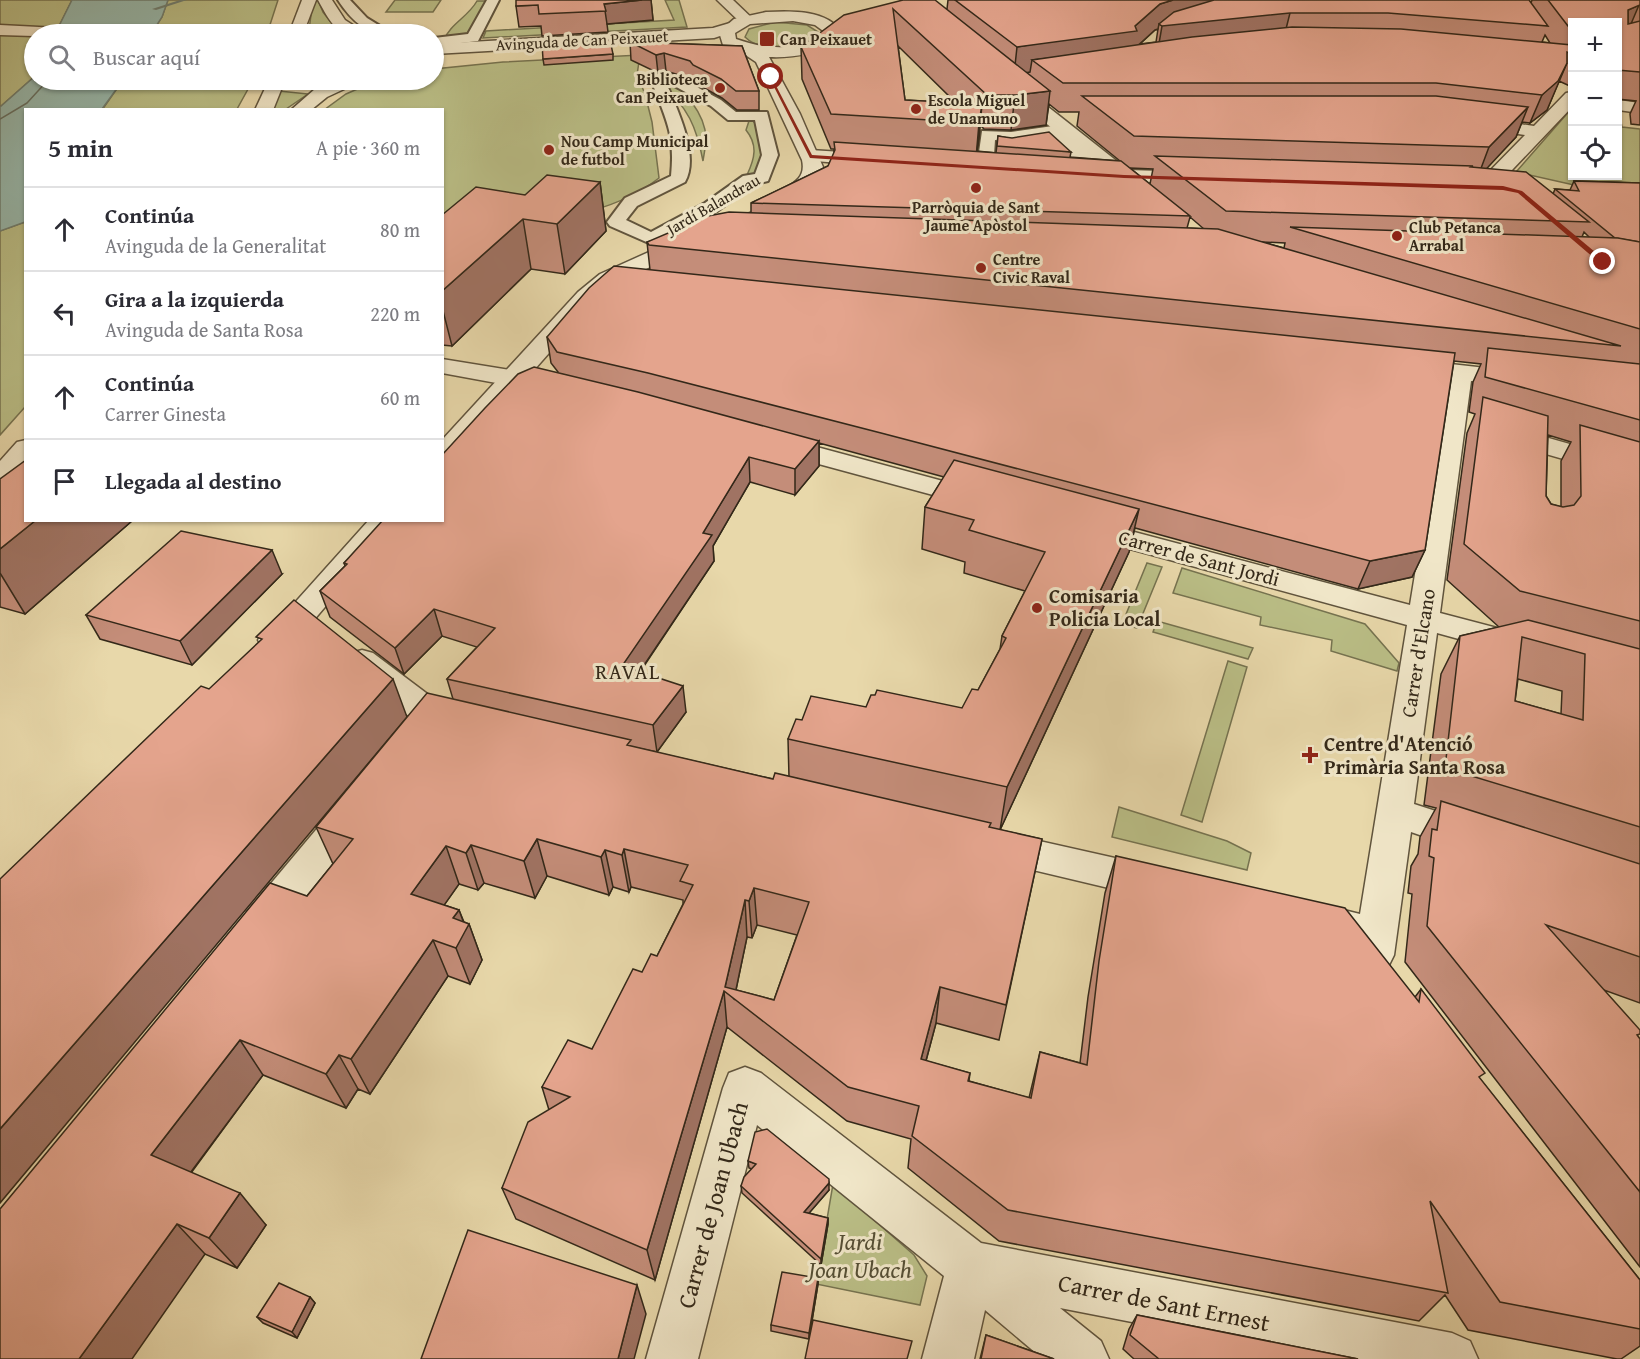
<!DOCTYPE html>
<html lang="es">
<meta charset="utf-8">
<style>
:root{--surface:#fff;--page:#f7f7f7;--text:#2b2b33;--muted:#7c7c81;--line:#e1e1e2}
body{margin:0;font-family:"Gentium Book Plus",serif;background:var(--page);color:var(--text)}
.controls{position:absolute;right:18px;top:18px;display:grid;overflow:hidden;border-radius:0px;box-shadow:0 2px 4px #0004}
.controls button{width:54px;height:54px;display:grid;place-items:center;padding:0;border:0;border-bottom:2px solid var(--line);background:var(--surface);color:var(--text);font:30px sans-serif}
.stop{position:absolute;width:18px;height:18px;margin:-14px;border:4px solid #8f2418;border-radius:50%;background:#fff}
.stop.end{background:#8f2418;border-color:#fff;box-shadow:0 2px 6px #0008}
.list{margin:0;padding:0;list-style:none}
h2{display:flex;justify-content:space-between;align-items:center;height:78px;margin:0;padding:0 24px;font-size:26px}
h2 small{font-size:20px;font-weight:400;color:var(--muted)}
.list li{display:grid;grid-template-columns:39px 1fr auto;gap:18px;align-items:center;box-sizing:border-box;height:84px;padding:0 24px;border-top:2px solid var(--line)}
.list b{display:block;font-size:22px;white-space:nowrap}
.list p{margin:0;font-size:20px;white-space:nowrap;color:var(--muted)}
.list em{font-size:20px;font-style:normal;color:var(--muted)}
.icon{flex:none;width:33px;height:33px;fill:none;stroke:currentColor;stroke-width:2;stroke-linecap:round;stroke-linejoin:round}
.map{position:relative;flex:none;width:1640px;height:1359px;overflow:hidden}
.search{position:absolute;background:var(--surface);box-shadow:0 2px 4px #0004;left:24px;top:24px;width:420px;height:66px;display:flex;align-items:center;gap:15px;box-sizing:border-box;padding:0 21px;border-radius:33px;color:var(--muted);font-size:22px}
.panel{position:absolute;background:var(--surface);box-shadow:0 2px 4px #0004;left:24px;top:108px;width:420px;height:414px;border-radius:0px}
.map>svg:first-child{display:block}
.green{fill:#babe86;stroke:#767350;stroke-width:1.5}
.water{fill:#97b9ad;stroke:#6f7f72;stroke-width:1.5}
.pier{fill:#e8d8aa}
.lines{fill:none;stroke-linecap:round;stroke-linejoin:round}
.shore{stroke:#657063;stroke-width:1.5}
.stream{fill:#6f7f72;fill-rule:evenodd}
.pedestrian-casing{stroke:#60543d;stroke-width:4}
.minor-casing{stroke:#60543d;stroke-width:3}
.tertiary-casing{stroke:#60543d;stroke-width:3}
.pedestrian{fill:#f0e6c8;fill-rule:evenodd}
.minor{fill:#f0e6c8;fill-rule:evenodd}
.tertiary{fill:#f0e6c8;fill-rule:evenodd}
.wall{fill:#c48d79;stroke:#332819;stroke-width:1.5;fill-rule:evenodd}
.shaded-wall{fill:#a07363;stroke:#332819;stroke-width:1.5}
.building{fill:#e4a48d;stroke:#332819;stroke-width:1.5;fill-rule:evenodd}
.route{fill:#8f2418}
.poi-dot{fill:#8f2418;stroke:#f0e6c8;stroke-width:2}
.labels{text-anchor:middle;stroke-width:6;stroke-linejoin:round;paint-order:stroke}
.far-poi-label{font-size:16px;font-weight:bold;fill:#332819;stroke:#f0e6c8;text-anchor:start}
.far-street-label{font-size:16px;fill:#332819;stroke:#f0e6c8}
.street-label{font-size:20px;fill:#332819;stroke:#f0e6c8}
.poi-label{font-size:20px;font-weight:bold;fill:#332819;stroke:#f0e6c8;text-anchor:start}
.neighbourhood-label{font-size:21px;letter-spacing:1.5px;fill:#332819;stroke:#f0e6c8}
.near-street-label{font-size:24px;fill:#332819;stroke:#f0e6c8}
.near-park-label{font-size:24px;font-style:italic;fill:#554e34;stroke:#f0e6c8}
</style>
<div class="map">
<svg width="1640" height="1359" viewBox="0 0 1640 1359">
<rect width="100%" height="100%" fill="#e8d8aa"/>
<filter id="stains"><feTurbulence type="fractalNoise" baseFrequency=".00333" numOctaves="4"/><feColorMatrix values="0 0 0 0 .2 0 0 0 0 .09 0 0 0 0 .02 0 0 0 .5 -.17"/></filter>
<radialGradient id="worn" r=".72"><stop offset=".6" stop-color="#630" stop-opacity="0"/><stop offset="1" stop-color="#630" stop-opacity=".3"/></radialGradient>
<g class="green">
<polygon points="0,0 72,0 55,34 34,34 34,77 0,107"/>
<polygon points="168,0 278,0 267,34 151,34 162,17"/>
<polygon points="313,0 318,0 323,12 337,30 309,30"/>
<polygon points="395,0 441,0 433,12 386,12"/>
<polygon points="665,0 679,0 687,27 483,38 486,31 674,20"/>
<path d="M477 1H492L473 38 444 40C450 24 468 17 477 1Z"/>
<path d="M775 22 807 25 818 32V36C800 48 762 54 745 37L749 29Z"/>
<path d="M640 55 637 75 645 94 652 122 659 178C599 225 515 222 443 229L442 110H324L346 94 378 80H434V69L503 62Z"/>
<path d="M665 77C684 90 705 113 706 138 706 145 704 154 703 161 697 129 688 105 660 85Z"/>
<polygon points="123,80 253,80 237,109 102,110"/>
<polygon points="279,91 308,94 286,109 268,110"/>
<polygon points="1618,107 1622,127 1640,129 1640,187 1574,185 1516,172 1572,108 1572,176 1618,176"/>
<path d="M750 118 764 132 767 167 751 177 747 175C755 158 758 145 746 130Z"/>
<polygon points="25,222 25,407 0,435 0,231"/>
<polygon points="1147,563 1162,567 1137,628 1122,624"/>
<polygon points="1182,568 1365,624 1399,663 1397,671 1331,651 1332,640 1260,625 1261,617 1173,593"/>
<polygon points="1157,621 1253,648 1248,659 1153,632"/>
<polygon points="1228,661 1247,667 1202,822 1181,815"/>
<polygon points="1119,807 1227,841 1251,853 1247,870 1112,837"/>
<polygon points="833,1184 914,1255 927,1276 920,1305 816,1284"/>
</g>
<g class="water">
<polygon points="72,0 168,0 162,17 151,34 55,34"/>
<polygon points="34,77 34,80 123,80 102,109 26,110 25,222 0,231 0,107"/>
</g>
<polygon class="pier" points="57,25 156,31 155,34 52,34"/>
<g class="lines">
<polyline class="shore" points="0,119 27,103 48,80"/>
<polygon class="stream" points="180,0 187,0 156,10 152,9"/>
<defs>
<g id="pedestrian">
<path d="M338 0H350L367 18 393 34C368 37 351 20 338 0Z"/>
<polygon points="487,0 499,0 478,41 434,46 434,38 468,34"/>
<path d="M665 73 691 81 693 85 721 100 736 112H767L778 155 768 181 755 184 717 211 651 244 610 226 607 222 625 198 671 176C675 135 667 122 653 85L660 74ZM669 83 711 106 728 120H755L762 155 755 174 743 176 705 203 651 232 626 220 637 206 685 182C700 156 677 109 667 85Z"/>
<path d="M1053 126 1059 128 1092 158 1094 161 1085 170 1079 171 986 164 978 159 982 131 1011 132ZM1049 136 1076 161 994 155 995 140 1011 142Z"/>
</g>
<g id="minor">
<polygon points="302,0 316,0 303,34 289,34"/>
<path d="M318 0H332L345 20 362 31 363 34C334 34 331 23 318 0Z"/>
<polygon points="717,0 733,0 754,20 751,23 741,23"/>
<polygon points="730,23 738,28 735,31 714,38 434,54 434,44 713,28"/>
<polygon points="0,25 78,29 86,34 34,34 34,36 0,35"/>
<polygon points="269,80 285,80 273,110 255,110"/>
<polygon points="336,80 357,80 355,84 327,97 311,110 291,110 315,89"/>
<polygon points="1013,83 1019,84 1128,170 1196,172 1203,174 1206,178 1203,182 1196,184 1139,182 1130,187 1119,181 1091,179 1088,175 1091,171 1103,169 1007,92 1004,88 1007,84"/>
<polygon points="1572,92 1572,107 1493,190 1479,190 1476,186 1479,182 1525,135 1470,127 1467,123 1470,119 1476,118 1534,126 1566,93"/>
<polygon points="1618,100 1640,103 1640,113 1618,110"/>
<polygon points="810,150 875,154 882,156 884,160 882,164 875,166 803,160 801,156 803,152"/>
<polygon points="442,359 546,376 555,379 559,384 555,389 546,392 442,373"/>
<polygon points="1406,359 1522,372 1531,374 1534,379 1531,384 1522,386 1471,381 1440,613 1528,636 1533,644 1528,652 1517,655 1437,633 1414,804 1485,827 1491,838 1485,849 1472,853 1411,832 1394,955 1388,967 1374,973 1360,967 1354,955 1355,947 1305,933 1299,921 1305,909 1319,904 1360,914 1407,625 1079,535 1075,529 1079,523 1089,520 1410,605 1447,378 1397,371 1394,366 1397,361"/>
<polygon points="1503,425 1640,464 1640,481 1494,439 1490,433 1494,427"/>
<polygon points="776,436 991,494 995,500 991,506 981,508 767,450 763,444 767,438"/>
<polygon points="26,440 26,465 10,484 0,486 0,461 17,442"/>
<path d="M362 650 373 653 442 705 471 713 476 722 471 731C428 744 382 694 351 669L346 661 351 653Z"/>
<polygon points="354,796 367,800 372,810 367,820 275,936 261,941 247,936 241,924 247,912 341,800"/>
<polygon points="995,831 1155,867 1169,872 1174,883 1169,894 1155,899 995,861 982,857 976,846 982,835"/>
<polygon points="745,1067 761,1073 981,1243 1452,1333 1470,1341 1478,1359 1322,1359 1060,1308 1101,1341 1109,1359 1043,1359 985,1310 974,1359 922,1359 944,1276 757,1125 698,1359 646,1359 723,1088 729,1073"/>
</g>
<g id="tertiary">
<path d="M766 12C792 11 825 9 842 32L839 41C816 54 794 58 769 57L800 114 823 167C819 188 792 212 771 206L768 202C779 186 808 186 802 160L756 62 738 50 723 45 719 32 734 19ZM793 21 815 25 826 33V36C797 51 766 50 736 39L735 33 750 24Z"/>
<polygon points="689,234 696,236 700,240 696,244 616,284 594,302 452,463 442,465 442,440 578,292 600,274"/>
<polygon points="369,520 399,520 313,621 285,648 274,651 263,648 258,640 263,632 291,607"/>
</g>
</defs>
<use href="#pedestrian" class="pedestrian-casing"/>
<use href="#minor" class="minor-casing"/>
<use href="#tertiary" class="tertiary-casing"/>
<use href="#pedestrian" class="pedestrian"/>
<use href="#minor" class="minor"/>
<use href="#tertiary" class="tertiary"/>
</g>
<g class="wall">
<polygon points="651,0 653,20 607,24 608,32 542,36 541,26 519,27 516,6"/>
<path d="M903 0 947 9 948 0H1529L1531 3 1532 0H1640V125L1631 124 1630 114 1636 101 1617 99V22H1572V87L1559 81 1547 110 1530 123 1522 122 1516 137 1486 168 1553 194 1555 189 1570 190 1574 181 1640 183V1003L1604 990 1640 1039V1267L1405 962 1412 894 1408 893 1411 866 1418 854 1420 837 1436 808 1424 805 1441 674 1460 636 1499 627 1447 580 1467 433 1475 414 1469 412 1473 382 1481 364 1454 361 1425 550 1412 577 1358 589 1135 528 1129 552 1000 830 1042 839 999 1040 936 1023 926 1061 970 1073 969 1081 1029 1098 1040 1052 1080 1063 1088 997 1105 893 1116 856 1415 997 1421 989 1480 1079 1640 1280V1346L1621 1359H1617L1468 1330 1445 1295 1419 1321 999 1241 908 1168 911 1139 847 1121 727 1027 655 1280 516 1219 502 1188 549 1110 542 1087 592 1049 642 972 657 956 683 904V900L631 887 629 892 613 887 609 895 547 876 535 898 484 883 478 890 459 884 444 905 459 910 464 922 469 924 482 960 470 984 448 976 370 1094 358 1089 346 1108 263 1075 191 1173 266 1225 237 1268 205 1254 0 1359 307 896 333 864 316 827 453 699 447 679 477 647 442 636 404 674 330 617 320 591 345 566 344 563 558 372 551 363 547 337 650 270 647 242 751 212V203L828 166 834 154V149H831L802 79 801 47ZM1158 29 1156 42 1140 44 1155 30ZM1545 35 1550 43 1542 42ZM898 46 956 103 905 100ZM1049 104 1059 112H1079L1077 126 1120 161 1070 157 1071 152 998 136 996 153 977 151 980 125 984 129 1011 130 1046 125ZM1130 168 1153 169 1150 184ZM1190 217 1204 229 1187 228ZM1584 232 1590 238 1582 237ZM1262 242 1285 243 1284 248ZM1548 435 1571 442 1561 461V507L1551 504 1546 496ZM819 443 944 477 925 507 922 549 965 562 964 573 1025 591 1002 636 1000 649 978 690 962 708 866 707 802 720 788 739 789 777 773 779 632 747 657 752 686 712 640 672 714 561 713 546 750 482 795 495 819 466ZM1518 679 1562 691 1561 714 1515 701ZM757 925 797 935 774 1000 736 990 747 937 752 938Z"/>
<polygon points="630,42 742,46 759,91 759,110 737,110 722,98 695,83 692,79 666,71 658,73 631,60"/>
<polygon points="613,54 613,60 544,65 543,59"/>
<polygon points="600,182 606,231 565,274 531,269 452,346 442,345 442,215 525,195"/>
<polygon points="0,479 26,520 133,520 25,614 0,607"/>
<polygon points="282,574 192,665 100,639 86,615"/>
<polygon points="748,1161 829,1190 809,1213 828,1218 828,1224 821,1265 742,1193 741,1186 752,1169 749,1168"/>
<polygon points="818,1278 818,1284 809,1339 771,1331 771,1325"/>
<polygon points="310,1297 315,1303 297,1338 263,1323 257,1317"/>
<polygon points="1137,1315 1358,1359 1134,1359 1123,1349 1129,1329"/>
<polygon points="986,1335 1054,1359 980,1359"/>
</g>
<g class="shaded-wall">
<polygon points="642,0 651,0 653,20 607,24 604,4"/>
<polygon points="1173,0 1277,0 1290,13 1283,41 1157,55 1162,26 1159,24 1158,29 1155,30 1134,49 1032,60 1030,72 1014,75 1017,47 1135,26 1160,4"/>
<polygon points="1639,5 1628,31 1628,10"/>
<polygon points="664,53 666,71 658,73 656,55"/>
<polygon points="1567,63 1547,110 1530,123 1542,95"/>
<polygon points="1050,91 1046,125 1011,130 1015,95"/>
<polygon points="982,104 979,139 976,158 979,123"/>
<polygon points="1528,107 1516,137 1477,179 1489,147"/>
<polygon points="600,182 606,231 565,274 557,224"/>
<polygon points="523,219 531,269 452,346 442,307 442,291"/>
<polygon points="819,441 819,466 795,495 795,469"/>
<polygon points="749,457 750,482 713,546 714,561 626,692 622,666"/>
<polygon points="1139,509 1129,552 1000,830 1007,787"/>
<polygon points="36,520 133,520 25,614 0,573 0,549"/>
<polygon points="272,550 282,574 192,665 180,641"/>
<polygon points="1425,550 1412,577 1358,589 1370,561"/>
<polygon points="434,609 442,636 404,674 395,648"/>
<polygon points="393,679 407,717 0,1203 0,1129"/>
<polygon points="683,686 686,712 657,752 653,725"/>
<polygon points="537,839 547,876 535,898 524,861"/>
<polygon points="471,845 484,883 478,890 466,853"/>
<polygon points="446,846 459,884 426,931 411,894"/>
<polygon points="624,849 631,887 629,892 622,855"/>
<polygon points="605,850 613,887 609,895 601,857"/>
<polygon points="754,888 757,925 752,938 749,901"/>
<polygon points="745,900 747,937 734,999 725,987"/>
<polygon points="459,910 466,929 469,924 482,960 470,984 456,948 453,918"/>
<polygon points="433,940 448,976 370,1094 351,1059"/>
<polygon points="940,987 936,1023 917,1094 921,1059"/>
<polygon points="724,991 727,1027 655,1280 647,1250"/>
<polygon points="240,1040 263,1075 179,1188 151,1155"/>
<polygon points="339,1055 358,1089 346,1108 326,1074"/>
<polygon points="829,1183 829,1190 804,1219 804,1212"/>
<polygon points="240,1193 266,1225 237,1268 209,1238"/>
<polygon points="828,1218 828,1224 821,1265 821,1259"/>
<polygon points="177,1224 205,1254 132,1359 79,1359"/>
<polygon points="818,1278 818,1284 809,1339 809,1333"/>
<polygon points="637,1285 646,1314 634,1359 618,1359"/>
<polygon points="310,1297 315,1303 297,1338 292,1332"/>
</g>
<g class="building">
<polygon points="516,0 642,0 604,4 606,11 539,14 538,5 516,6"/>
<polygon points="903,0 935,0 1050,91 1015,95 987,95 893,9 905,100 982,104 979,123 831,114 801,47 844,15"/>
<polygon points="955,0 1173,0 1160,4 1135,26 1137,31 1017,47"/>
<polygon points="1214,0 1529,0 1548,26 1388,13 1290,13 1162,26 1159,24 1174,12"/>
<polygon points="1548,0 1640,0 1640,5 1628,10 1628,24 1640,21 1640,72 1617,70 1617,22 1572,22 1572,27 1568,26"/>
<polygon points="1292,27 1401,29 1572,45 1572,54 1567,52 1567,63 1558,81 1542,95 1436,83 1063,83 1032,60 1192,37"/>
<polygon points="610,40 613,54 543,59 542,44"/>
<polygon points="630,42 742,46 759,91 736,91 721,79 693,65 690,61 664,53 656,55"/>
<polygon points="1082,96 1436,96 1528,107 1489,147 1134,136"/>
<polygon points="1049,132 1071,152 997,146 998,136 1012,138"/>
<polygon points="834,142 1121,161 1190,216 751,203 828,166 835,150"/>
<polygon points="1155,156 1473,166 1471,167 1526,172 1589,222 1226,211"/>
<polygon points="547,175 600,182 557,224 523,219 442,291 442,215 476,187 525,195"/>
<polygon points="1574,181 1640,183 1640,242 1615,238 1555,189 1579,191"/>
<polygon points="729,212 1218,229 1621,346 649,245 647,242 708,216"/>
<polygon points="1290,227 1618,238 1640,242 1640,329"/>
<polygon points="614,266 1455,353 1425,550 1370,561 881,433 648,373 557,352 547,337 589,288"/>
<polygon points="1488,348 1640,364 1640,420 1485,377"/>
<polygon points="534,367 638,392 819,441 795,469 749,457 703,533 712,535 622,666 683,686 653,725 447,679 495,628 434,609 395,648 320,591 347,564 344,563 383,520 442,520 442,455 485,408 518,374"/>
<polygon points="1483,397 1548,416 1546,496 1551,504 1563,507 1574,505 1581,496 1580,425 1640,442 1640,621 1520,591 1464,544"/>
<polygon points="26,460 26,520 36,520 0,549 0,479"/>
<polygon points="954,460 1139,509 1007,787 788,739 796,719 802,720 811,696 866,707 871,695 875,695 877,690 962,708 972,689 978,690 1006,638 1002,636 1045,552 969,530 974,520 925,507"/>
<polygon points="181,531 272,550 180,641 86,615"/>
<polygon points="294,600 393,679 0,1129 0,879 201,686 209,689 262,639 256,637"/>
<path d="M1528 620 1640 649V827L1445 768 1460 636ZM1522 637 1585 654 1583 720 1515 701Z"/>
<path d="M427 693 631 740 627 745 773 779 775 773 991 823 989 827 1042 839 1006 1005 940 987 921 1059 970 1073 968 1081 1031 1098 1040 1052 1087 1065 1099 961 1116 856 1345 908 1419 1002 1421 989 1485 1073 1479 1077 1640 1280V1329L1500 1302 1430 1201 1448 1293 1008 1210 912 1136 919 1106 848 1087 724 991 647 1250 502 1188 528 1122 570 1097 542 1087 568 1040 592 1049 633 969 642 972 651 954 657 956 693 885 680 881 688 865 624 849 622 855 605 850 601 857 537 839 524 861 471 845 466 853 446 846 411 894 459 910 453 918 469 924 456 948 433 940 351 1059 339 1055 326 1074 240 1040 151 1155 240 1193 209 1238 177 1224 79 1359H0V1209L270 883 307 896 353 839 316 827ZM754 888 809 902 774 1000 725 987 745 900 749 901Z"/>
<polygon points="1441,801 1640,864 1640,957 1546,925 1640,1030 1640,1034 1637,1035 1640,1039 1640,1192 1427,926 1434,858 1429,856 1432,829 1437,830"/>
<polygon points="767,1129 829,1179 829,1183 804,1212 828,1218 821,1259 741,1186 744,1177 756,1164 748,1161 755,1132"/>
<polygon points="468,1230 637,1285 618,1359 421,1359"/>
<polygon points="782,1272 818,1278 809,1333 771,1325"/>
<polygon points="279,1283 310,1297 292,1332 257,1317"/>
<polygon points="1137,1315 1358,1359 1159,1359 1130,1335"/>
<polygon points="813,1320 912,1341 907,1359 805,1359"/>
<polygon points="986,1335 1054,1359 981,1359"/>
</g>
<polygon class="route" points="771,76 812,155 1124,175 1503,186 1522,191 1607,262 1601,264 1518,193 1503,190 1124,178 810,158 769,77"/>
<g class="poi-dot">
<rect x="759" y="31" width="16" height="16" rx="3"/>
<circle cx="720" cy="88" r="6"/>
<circle cx="916" cy="109" r="6"/>
<circle cx="549" cy="150" r="6"/>
<circle cx="976" cy="188" r="6"/>
<circle cx="1397" cy="236" r="6"/>
<circle cx="981" cy="268" r="6"/>
<circle cx="1037" cy="608" r="6"/>
<path d="M1307 746h6v6h6v6h-6v6h-6v-6h-6v-6h6z"/>
</g>
<g class="labels">
<g class="far-poi-label">
<text x="780" y="45">Can Peixauet</text>
<text x="708" y="85" text-anchor="end">Biblioteca<tspan x="708" dy="18">Can Peixauet</tspan></text>
<text x="928" y="106">Escola Miguel<tspan x="928" dy="18">de Unamuno</tspan></text>
<text x="561" y="147">Nou Camp Municipal<tspan x="561" dy="18">de futbol</tspan></text>
<text x="976" y="213" text-anchor="middle">Parròquia de Sant<tspan x="976" dy="18">Jaume Apòstol</tspan></text>
<text x="1409" y="233">Club Petanca<tspan x="1409" dy="18">Arrabal</tspan></text>
<text x="993" y="265">Centre<tspan x="993" dy="18">Civic Raval</tspan></text>
</g>
<g class="far-street-label">
<text transform="translate(582 40) rotate(-3)" y="6">Avinguda de Can Peixauet</text>
<text transform="translate(713 204) rotate(-30)" y="6">Jardí Balandrau</text>
</g>
<g class="street-label">
<text transform="translate(1199 558) rotate(15)" y="7">Carrer de Sant Jordi</text>
<text transform="translate(1418 653) rotate(-81)" y="7">Carrer d'Elcano</text>
</g>
<g class="poi-label">
<text x="1049" y="603">Comisaria<tspan x="1049" dy="23">Policia Local</tspan></text>
<text x="1324" y="751">Centre d'Atenció<tspan x="1324" dy="23">Primària Santa Rosa</tspan></text>
</g>
<g class="neighbourhood-label">
<text x="628" y="679">RAVAL</text>
</g>
<g class="near-street-label">
<text transform="translate(713 1205) rotate(-75)" y="8">Carrer de Joan Ubach</text>
<text transform="translate(1164 1303) rotate(11)" y="8">Carrer de Sant Ernest</text>
</g>
<g class="near-park-label">
<text x="860" y="1250">Jardi<tspan x="860" dy="28">Joan Ubach</tspan></text>
</g>
</g>
<rect width="100%" height="100%" filter="url(#stains)"/>
<rect width="100%" height="100%" fill="url(#worn)"/>
</svg>
<div class="controls">
<button>+</button>
<button>−</button>
<button><svg class="icon" aria-label="locate" viewBox="0 0 24 24"><circle cx="12" cy="12" r="6"/><path d="M12 2v4M12 18v4M2 12h4M18 12h4"/></svg></button>
</div>
<div class="stop" style="left:771px;top:77px"></div>
<div class="stop end" style="left:1603px;top:262px"></div>
<div class="search"><svg class="icon" aria-label="search" viewBox="0 0 24 24"><circle cx="10" cy="10" r="6"/><path d="M15 15l6 6"/></svg>Buscar aquí</div>
<section class="panel">
<h2>5 min<small>A pie · 360 m</small></h2>
<ul class="list">
<li><svg class="icon" aria-label="ahead" viewBox="0 0 24 24"><path d="M12 20V5M6 11l6-6 6 6"/></svg><div><b>Continúa</b><p>Avinguda de la Generalitat</p></div><em>80 m</em></li>
<li><svg class="icon" aria-label="left" viewBox="0 0 24 24"><path d="M17 20v-9H6M10 6l-5 5 5 5"/></svg><div><b>Gira a la izquierda</b><p>Avinguda de Santa Rosa</p></div><em>220 m</em></li>
<li><svg class="icon" aria-label="ahead" viewBox="0 0 24 24"><path d="M12 20V5M6 11l6-6 6 6"/></svg><div><b>Continúa</b><p>Carrer Ginesta</p></div><em>60 m</em></li>
<li><svg class="icon" aria-label="arrive" viewBox="0 0 24 24"><path d="M6 21V4h12l-3 4 3 4H6"/></svg><div><b>Llegada al destino</b></div></li>
</ul>
</section>
</div>
